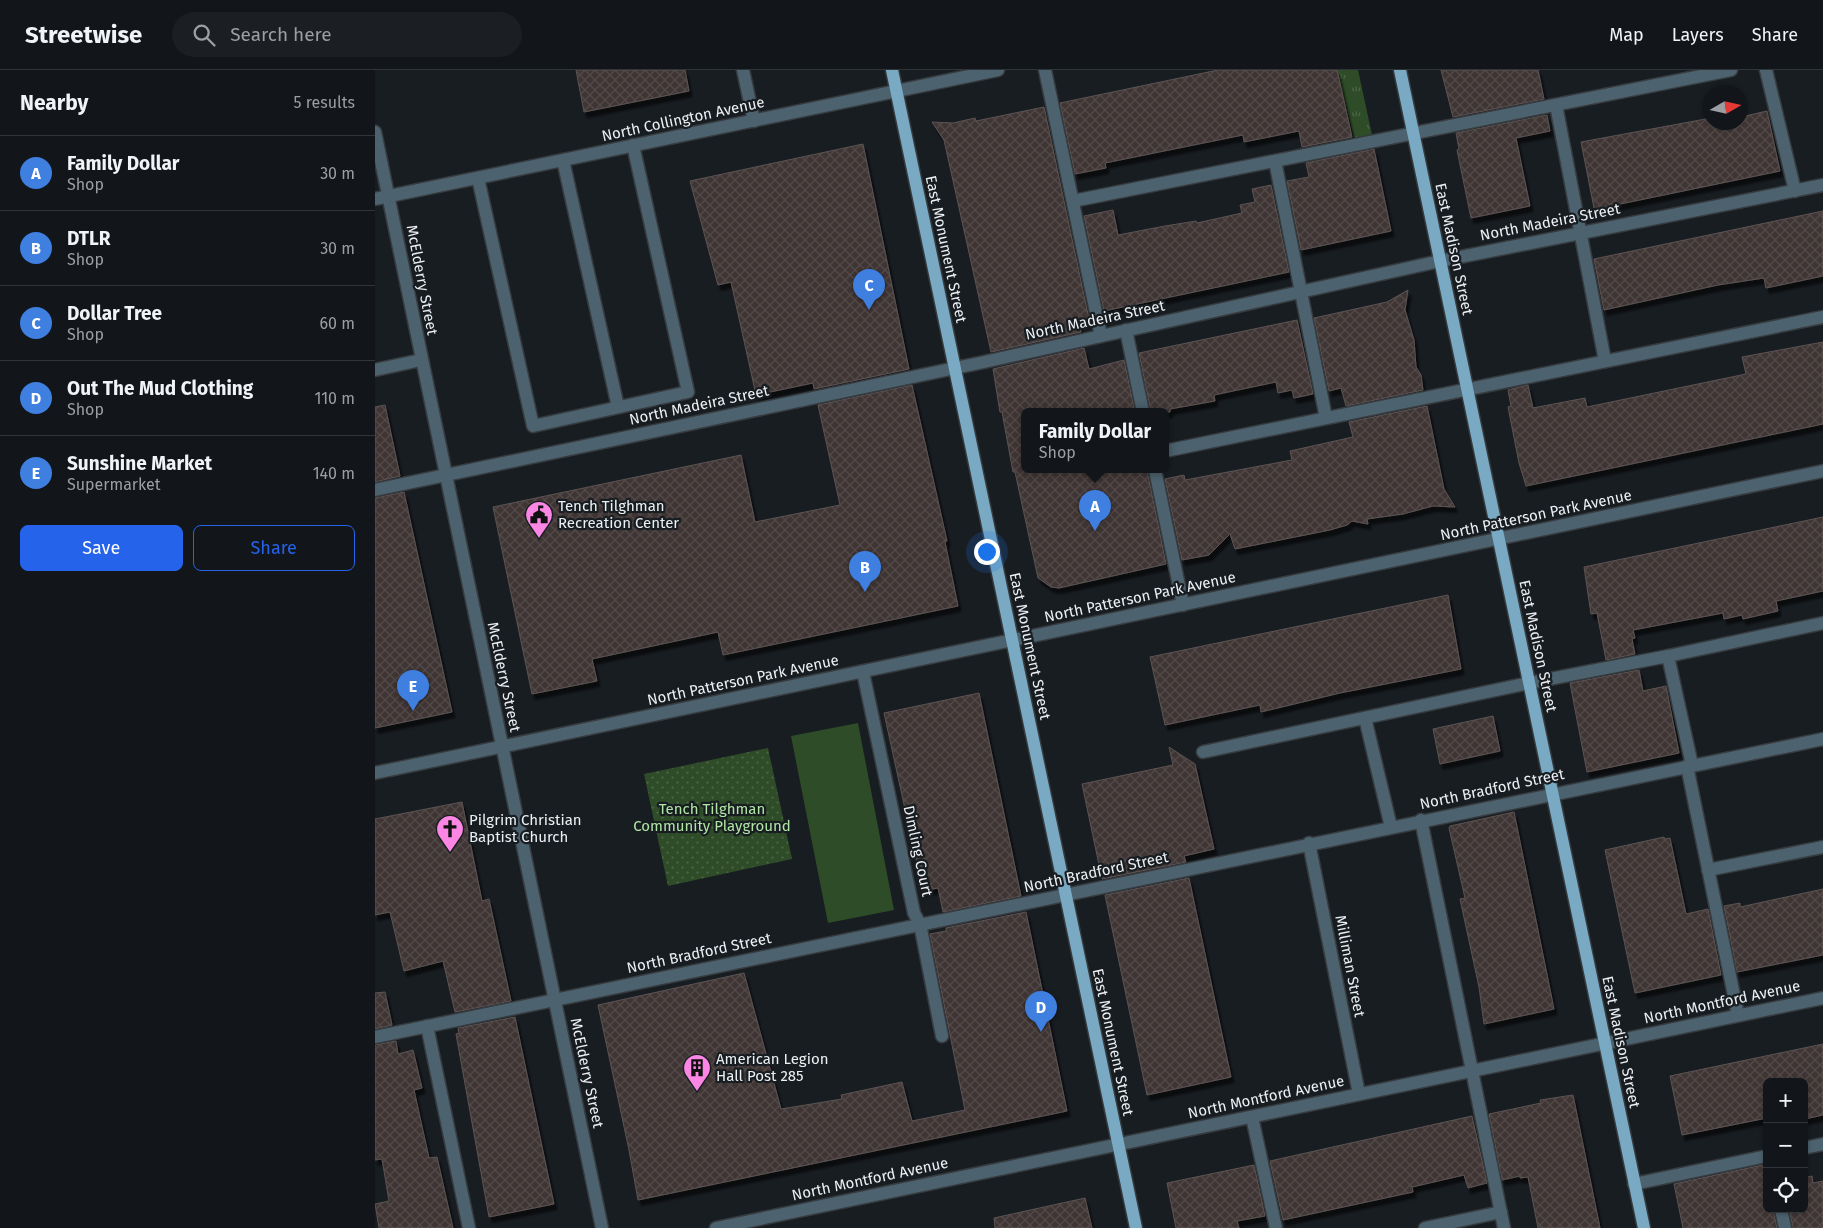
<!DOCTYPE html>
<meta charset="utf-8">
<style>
:root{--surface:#12161a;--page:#1b1f23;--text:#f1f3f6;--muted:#9c9fa2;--line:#313539;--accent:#2563eb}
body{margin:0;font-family:"Fira Sans",sans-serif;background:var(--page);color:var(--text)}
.controls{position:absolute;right:15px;bottom:15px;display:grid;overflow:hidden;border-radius:8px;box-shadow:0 1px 4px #0004}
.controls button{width:45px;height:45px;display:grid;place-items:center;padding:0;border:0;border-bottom:1px solid var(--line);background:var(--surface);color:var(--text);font:25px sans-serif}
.compass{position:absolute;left:1328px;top:15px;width:45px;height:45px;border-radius:50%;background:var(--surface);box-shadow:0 1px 4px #0004;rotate:81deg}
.you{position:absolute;left:611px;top:481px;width:18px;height:18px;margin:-12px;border:4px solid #fff;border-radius:50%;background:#1a73e8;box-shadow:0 0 0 8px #1a73e833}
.badge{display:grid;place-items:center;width:32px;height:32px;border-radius:50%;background:var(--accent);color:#fff;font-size:16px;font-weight:700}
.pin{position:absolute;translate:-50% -41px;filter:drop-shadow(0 1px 2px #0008)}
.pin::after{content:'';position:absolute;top:26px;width:18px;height:15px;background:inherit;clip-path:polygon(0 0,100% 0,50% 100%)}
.popup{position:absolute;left:646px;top:338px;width:148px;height:65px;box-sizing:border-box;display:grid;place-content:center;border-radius:8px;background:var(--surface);filter:drop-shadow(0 1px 4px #0005);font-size:16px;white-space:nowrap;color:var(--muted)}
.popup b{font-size:19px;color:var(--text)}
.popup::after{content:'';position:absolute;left:50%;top:100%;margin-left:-10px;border:10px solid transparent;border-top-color:var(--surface)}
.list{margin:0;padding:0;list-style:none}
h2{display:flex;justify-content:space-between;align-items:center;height:65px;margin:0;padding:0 20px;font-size:21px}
h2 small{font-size:16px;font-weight:400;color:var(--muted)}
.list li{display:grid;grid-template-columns:32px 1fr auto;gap:15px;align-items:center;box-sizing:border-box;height:75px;padding:0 20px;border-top:1px solid var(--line)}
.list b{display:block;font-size:19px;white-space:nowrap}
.list p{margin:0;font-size:16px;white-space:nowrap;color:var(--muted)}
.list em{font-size:16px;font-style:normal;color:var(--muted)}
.actions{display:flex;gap:10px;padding:15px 20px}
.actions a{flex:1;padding:11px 0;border:1px solid var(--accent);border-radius:8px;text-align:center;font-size:18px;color:var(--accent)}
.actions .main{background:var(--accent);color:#fff}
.icon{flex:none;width:28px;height:28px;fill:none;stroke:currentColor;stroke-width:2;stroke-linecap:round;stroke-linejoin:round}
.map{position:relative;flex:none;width:1448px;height:1158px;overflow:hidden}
header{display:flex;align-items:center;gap:30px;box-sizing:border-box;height:70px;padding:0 25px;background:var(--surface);border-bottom:1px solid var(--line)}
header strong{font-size:24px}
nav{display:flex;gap:28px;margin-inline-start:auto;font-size:18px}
.search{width:350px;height:45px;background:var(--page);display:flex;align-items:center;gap:12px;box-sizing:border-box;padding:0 18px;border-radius:28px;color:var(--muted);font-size:19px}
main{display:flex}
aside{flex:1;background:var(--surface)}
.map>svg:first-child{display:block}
.grass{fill:url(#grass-tufts)}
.park{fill:url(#park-dots)}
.pitch{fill:#2e4c27}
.building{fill:url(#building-cross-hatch);stroke:#5d5353;filter:url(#shadow)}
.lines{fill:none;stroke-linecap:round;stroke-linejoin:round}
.minor-casing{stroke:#363b3f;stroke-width:15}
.major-casing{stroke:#363b3f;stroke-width:15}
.minor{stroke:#4c626e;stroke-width:12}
.major{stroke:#79a9c3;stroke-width:12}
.labels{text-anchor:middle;stroke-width:4.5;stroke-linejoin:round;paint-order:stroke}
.street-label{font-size:15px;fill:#ecf0f4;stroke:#181d22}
.poi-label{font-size:15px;fill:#ecf0f4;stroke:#181d22;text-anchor:start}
.park-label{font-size:15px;fill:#afe5a3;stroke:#181d22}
</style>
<header>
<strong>Streetwise</strong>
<div class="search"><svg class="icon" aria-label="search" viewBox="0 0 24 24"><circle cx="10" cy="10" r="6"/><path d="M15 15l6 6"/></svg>Search here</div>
<nav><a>Map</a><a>Layers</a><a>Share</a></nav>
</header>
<main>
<aside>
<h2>Nearby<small>5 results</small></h2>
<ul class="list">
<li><span class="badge" style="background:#3f7fe0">A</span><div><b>Family Dollar</b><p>Shop</p></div><em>30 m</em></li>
<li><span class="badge" style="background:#3f7fe0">B</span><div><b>DTLR</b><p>Shop</p></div><em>30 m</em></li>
<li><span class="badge" style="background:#3f7fe0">C</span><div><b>Dollar Tree</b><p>Shop</p></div><em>60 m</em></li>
<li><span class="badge" style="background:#3f7fe0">D</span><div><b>Out The Mud Clothing</b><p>Shop</p></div><em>110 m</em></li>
<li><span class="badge" style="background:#3f7fe0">E</span><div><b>Sunshine Market</b><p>Supermarket</p></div><em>140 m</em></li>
</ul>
<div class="actions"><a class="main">Save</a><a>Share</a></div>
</aside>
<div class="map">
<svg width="1448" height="1158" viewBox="0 0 1448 1158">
<defs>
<pattern id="grass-tufts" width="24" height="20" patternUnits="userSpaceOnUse" patternTransform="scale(1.25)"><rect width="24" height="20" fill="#2e4c27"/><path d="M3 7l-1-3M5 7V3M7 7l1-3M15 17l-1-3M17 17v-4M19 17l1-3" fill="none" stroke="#4c6647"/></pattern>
<pattern id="park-dots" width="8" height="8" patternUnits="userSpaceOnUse" patternTransform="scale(1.25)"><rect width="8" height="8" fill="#2e4c27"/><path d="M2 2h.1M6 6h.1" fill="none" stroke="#4c6647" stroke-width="1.8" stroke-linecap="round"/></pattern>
<pattern id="building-cross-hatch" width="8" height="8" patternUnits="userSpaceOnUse" patternTransform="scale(1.25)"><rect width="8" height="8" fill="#3f3635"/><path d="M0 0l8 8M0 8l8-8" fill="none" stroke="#524a49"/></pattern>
<filter id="shadow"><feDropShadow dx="3" dy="5.5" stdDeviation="1" flood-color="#0009"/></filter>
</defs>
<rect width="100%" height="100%" fill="#181d22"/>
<polygon class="grass" points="962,0 983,0 997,65 979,68"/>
<polygon class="park" points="393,678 417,789 293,816 269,704"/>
<polygon class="pitch" points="483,653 519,840 453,853 416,666"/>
<g class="building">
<polygon points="201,0 310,0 314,21 209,42"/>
<polygon points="843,0 962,0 977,67 927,77 924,61 869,72 868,65 730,93 731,98 700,104 685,33"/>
<polygon points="1066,0 1163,0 1169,29 1078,47"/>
<polygon points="669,37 714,249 703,251 706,262 616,282 569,70 557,52 578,53 600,48 601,51"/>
<polygon points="1392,41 1405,101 1221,139 1219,138 1206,72 1336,48 1336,54 1366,52 1366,47"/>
<polygon points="1172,45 1175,61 1141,68 1155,136 1096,148 1082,80 1084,79 1081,63"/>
<polygon points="488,74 534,299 439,319 438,313 381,325 356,212 343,215 315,111"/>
<polygon points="999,79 1016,161 926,180 912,111 934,107 931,93"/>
<polygon points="896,115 914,202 729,241 709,146 738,140 743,165 790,156 821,151 822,153 867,143 865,135 880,132 877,119"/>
<polygon points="1448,141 1448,206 1391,218 1389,208 1343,215 1229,240 1219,189"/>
<polygon points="1033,220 1030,240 1039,270 1041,297 1046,305 1048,320 971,336 966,318 954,321 939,248 1012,232"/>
<polygon points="922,250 938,324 919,328 917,320 903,323 901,312 839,325 840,331 795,339 795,342 776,342 764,283"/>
<polygon points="1448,272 1448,354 1151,416 1144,393 1133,337 1136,336 1133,320 1153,315 1158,338 1210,328 1212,337 1371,304 1367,287"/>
<polygon points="709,278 714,299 749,290 760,342 650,342 650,400 772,400 791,494 684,518 676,517 663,508 640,402 638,402 627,342 625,342 618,299"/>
<polygon points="537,315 572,471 570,472 583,536 348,585 343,562 217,589 222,611 157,624 118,437 366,385 380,452 465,435 443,335"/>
<polygon points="10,335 25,406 0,412 0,337"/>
<polygon points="1052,336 1069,419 1080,437 1058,436 1028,444 992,449 993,454 977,451 972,455 955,460 860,479 855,464 834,485 807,490 790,409 809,405 810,410 917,390 915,381 978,367 974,352"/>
<polygon points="29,422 77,642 0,658 0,428"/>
<polygon points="1448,447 1448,521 1401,531 1403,541 1368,549 1367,545 1349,549 1348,543 1258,560 1260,568 1257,569 1260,584 1231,590 1222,543 1216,544 1209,497"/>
<polygon points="1073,525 1086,599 965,623 886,642 885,635 790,655 775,587"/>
<polygon points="1264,600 1268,621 1291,616 1304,683 1212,702 1195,613"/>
<polygon points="604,623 646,826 568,842 563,818 548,821 509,643"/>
<polygon points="1118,646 1125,681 1065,694 1058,659"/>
<polygon points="794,677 820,694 839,779 809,786 811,792 727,809 707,714 798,695"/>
<polygon points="87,732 107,831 114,829 136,931 80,942 68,891 29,901 15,842 0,845 0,749"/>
<polygon points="1139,742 1179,939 1109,954 1104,917 1085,829 1090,828 1074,758 1075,756"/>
<polygon points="1289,767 1290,769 1295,768 1311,844 1333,839 1346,905 1260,923 1230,780"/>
<polygon points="814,808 856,1007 772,1025 730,825"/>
<polygon points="1448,819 1448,885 1362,902 1349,836 1365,833 1365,837"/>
<polygon points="651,842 692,1041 263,1130 254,1080 223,935 369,903 406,1039 467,1029 466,1025 527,1012 537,1051 590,1040 555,864 571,861 571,858"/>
<polygon points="10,922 17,955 0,959 0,923"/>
<polygon points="140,947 179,1134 114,1147 81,964 84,963 83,958"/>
<polygon points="21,971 23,984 38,980 47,1018 39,1020 54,1088 62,1087 78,1158 4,1158 0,1134 14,1131 7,1089 0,1090 0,975"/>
<polygon points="1448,974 1448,1045 1430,1049 1429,1051 1429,1012 1392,1012 1392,1048 1307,1065 1295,1006"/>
<polygon points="1198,1025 1225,1158 1163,1158 1153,1107 1145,1108 1145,1106 1127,1110 1114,1044 1166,1033 1165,1030"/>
<polygon points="1097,1046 1112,1113 1093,1118 1089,1105 1037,1117 1038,1122 908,1150 895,1091"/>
<polygon points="1392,1094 1392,1139 1398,1139 1402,1158 1308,1158 1299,1114"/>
<polygon points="879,1095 890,1146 862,1151 864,1158 801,1158 792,1113"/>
<polygon points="1437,1106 1438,1113 1448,1111 1448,1158 1418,1158 1414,1139 1429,1139 1429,1108"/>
<polygon points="710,1128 717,1158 620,1158 619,1148"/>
</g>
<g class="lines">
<defs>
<g id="minor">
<polyline points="368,0 379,51"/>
<polyline points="670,0 726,266"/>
<polyline points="1391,0 1420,121"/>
<polyline points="1181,35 1230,291"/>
<polyline points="0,62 227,1158"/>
<polyline points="188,90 243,337"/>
<polyline points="900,91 951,348"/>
<polyline points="103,108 158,356 313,322 258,75"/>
<polyline points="0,129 623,0"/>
<polyline points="698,131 1356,0"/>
<polyline points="751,260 768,342"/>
<polyline points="0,300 46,290"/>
<polyline points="790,381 1448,247"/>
<polyline points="780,400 808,535"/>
<polyline points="0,420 609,292 1065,191 1448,115"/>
<polyline points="488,602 539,843 545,854 567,966"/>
<polyline points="990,648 1016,757"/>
<polyline points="828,682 1154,613 1293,586"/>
<polyline points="1317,695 1293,586 1448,553"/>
<polyline points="1312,696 1363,945"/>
<polyline points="0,703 1448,401"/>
<polyline points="1046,750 1129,1158"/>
<polyline points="934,773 984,1024"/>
<polyline points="1333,800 1448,777"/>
<polyline points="52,956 94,1158"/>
<polyline points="0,967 1448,669"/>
<polyline points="877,1047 901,1158"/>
<polyline points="1429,1078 1448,1074"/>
<polyline points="1259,1114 1392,1086"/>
<polyline points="1406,1139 1410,1158"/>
<polyline points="341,1158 1448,928"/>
<polyline points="1050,1158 1126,1142"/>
</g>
<g id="major">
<polyline points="517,0 761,1158"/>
<polyline points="1025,0 1269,1158"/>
</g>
</defs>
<use href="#minor" class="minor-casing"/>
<use href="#major" class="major-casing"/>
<use href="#minor" class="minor"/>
<use href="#major" class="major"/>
</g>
<defs>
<symbol id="civic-pin" viewBox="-11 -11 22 30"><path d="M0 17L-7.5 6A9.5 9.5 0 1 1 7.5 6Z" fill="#fc86e4" stroke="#181d22"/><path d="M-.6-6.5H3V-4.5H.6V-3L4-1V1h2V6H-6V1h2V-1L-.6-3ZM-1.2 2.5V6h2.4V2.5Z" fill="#111"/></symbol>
<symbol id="church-pin" viewBox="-11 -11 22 30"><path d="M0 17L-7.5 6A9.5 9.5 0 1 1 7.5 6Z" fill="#fc86e4" stroke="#181d22"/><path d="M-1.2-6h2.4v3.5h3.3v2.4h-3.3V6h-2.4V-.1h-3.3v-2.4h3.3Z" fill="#111"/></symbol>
<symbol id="building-pin" viewBox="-11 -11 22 30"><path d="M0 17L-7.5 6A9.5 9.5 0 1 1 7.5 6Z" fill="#fc86e4" stroke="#181d22"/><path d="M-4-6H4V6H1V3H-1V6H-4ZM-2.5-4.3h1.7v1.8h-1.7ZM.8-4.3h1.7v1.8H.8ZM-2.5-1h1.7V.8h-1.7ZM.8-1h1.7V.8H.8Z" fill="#111"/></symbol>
</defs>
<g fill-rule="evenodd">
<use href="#civic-pin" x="148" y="429" width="32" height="43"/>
<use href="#church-pin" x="59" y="743" width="32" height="43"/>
<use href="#building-pin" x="306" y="982" width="32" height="43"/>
</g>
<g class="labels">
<g class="street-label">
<text transform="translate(308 49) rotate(-12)" y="5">North Collington Avenue</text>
<text transform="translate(1175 152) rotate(-11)" y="5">North Madeira Street</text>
<text transform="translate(571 179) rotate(78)" y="5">East Monument Street</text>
<text transform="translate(1079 179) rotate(78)" y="5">East Madison Street</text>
<text transform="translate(47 210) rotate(79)" y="5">McElderry Street</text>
<text transform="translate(720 250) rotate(-12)" y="5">North Madeira Street</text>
<text transform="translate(324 335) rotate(-12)" y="5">North Madeira Street</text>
<text transform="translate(1161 445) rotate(-12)" y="5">North Patterson Park Avenue</text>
<text transform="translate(765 527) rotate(-12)" y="5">North Patterson Park Avenue</text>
<text transform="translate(655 576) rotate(78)" y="5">East Monument Street</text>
<text transform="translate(1163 576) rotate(78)" y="5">East Madison Street</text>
<text transform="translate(129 607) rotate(78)" y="5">McElderry Street</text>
<text transform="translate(368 610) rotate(-12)" y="5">North Patterson Park Avenue</text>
<text transform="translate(1117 719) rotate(-12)" y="5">North Bradford Street</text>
<text transform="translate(543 781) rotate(78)" y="5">Dimling Court</text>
<text transform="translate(721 802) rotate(-12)" y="5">North Bradford Street</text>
<text transform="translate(324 883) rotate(-12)" y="5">North Bradford Street</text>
<text transform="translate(975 896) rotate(79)" y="5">Milliman Street</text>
<text transform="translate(1347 932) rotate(-12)" y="5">North Montford Avenue</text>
<text transform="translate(738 972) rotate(78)" y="5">East Monument Street</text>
<text transform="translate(1246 972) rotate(78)" y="5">East Madison Street</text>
<text transform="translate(212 1003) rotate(78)" y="5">McElderry Street</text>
<text transform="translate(891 1027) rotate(-12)" y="5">North Montford Avenue</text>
<text transform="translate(495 1109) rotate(-12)" y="5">North Montford Avenue</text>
</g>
<g class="poi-label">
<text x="183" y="441">Tench Tilghman<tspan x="183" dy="17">Recreation Center</tspan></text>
<text x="94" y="755">Pilgrim Christian<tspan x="94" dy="17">Baptist Church</tspan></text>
<text x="341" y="994">American Legion<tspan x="341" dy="17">Hall Post 285</tspan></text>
</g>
<g class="park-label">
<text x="337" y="744">Tench Tilghman<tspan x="337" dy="17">Community Playground</tspan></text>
</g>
</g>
</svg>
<div class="controls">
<button>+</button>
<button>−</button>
<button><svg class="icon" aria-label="locate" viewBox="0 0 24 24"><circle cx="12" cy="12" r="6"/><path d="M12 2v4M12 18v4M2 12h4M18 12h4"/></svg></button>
</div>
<svg class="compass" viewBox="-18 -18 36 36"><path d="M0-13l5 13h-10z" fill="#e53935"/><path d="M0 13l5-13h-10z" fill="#9c9fa2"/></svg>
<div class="you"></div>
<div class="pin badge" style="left:720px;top:461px;background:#3f7fe0">A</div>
<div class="popup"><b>Family Dollar</b>Shop</div>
<div class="pin badge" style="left:490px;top:522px;background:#3f7fe0">B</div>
<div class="pin badge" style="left:494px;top:240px;background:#3f7fe0">C</div>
<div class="pin badge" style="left:666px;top:962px;background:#3f7fe0">D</div>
<div class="pin badge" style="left:38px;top:641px;background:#3f7fe0">E</div>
</div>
</main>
